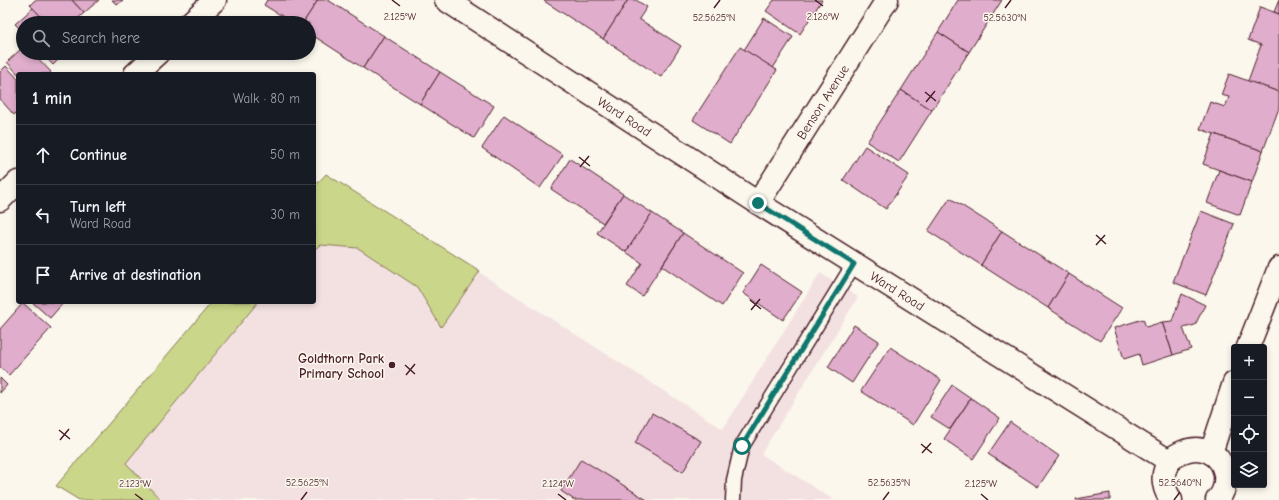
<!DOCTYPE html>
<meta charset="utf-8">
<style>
:root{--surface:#171b24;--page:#20242c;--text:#f1f3f6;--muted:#9ea1a6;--line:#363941}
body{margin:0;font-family:"Comic Neue",sans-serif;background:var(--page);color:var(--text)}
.controls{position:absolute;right:12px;bottom:12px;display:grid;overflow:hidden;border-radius:4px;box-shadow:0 2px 6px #0003}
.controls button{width:36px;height:36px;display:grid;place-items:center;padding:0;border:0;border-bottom:1px solid var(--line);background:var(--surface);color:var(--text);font:20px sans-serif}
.stop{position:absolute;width:12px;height:12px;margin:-9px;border:3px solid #0f766e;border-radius:50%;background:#fff}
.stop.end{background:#0f766e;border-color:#fff;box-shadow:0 1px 4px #0008}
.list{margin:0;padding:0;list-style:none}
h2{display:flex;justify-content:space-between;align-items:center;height:52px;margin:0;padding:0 16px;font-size:17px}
h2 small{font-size:13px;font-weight:400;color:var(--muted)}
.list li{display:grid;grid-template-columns:26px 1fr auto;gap:12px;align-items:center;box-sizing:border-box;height:60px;padding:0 16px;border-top:1px solid var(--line)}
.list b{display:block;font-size:15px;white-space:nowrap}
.list p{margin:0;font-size:13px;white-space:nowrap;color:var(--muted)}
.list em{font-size:13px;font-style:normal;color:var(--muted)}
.icon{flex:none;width:22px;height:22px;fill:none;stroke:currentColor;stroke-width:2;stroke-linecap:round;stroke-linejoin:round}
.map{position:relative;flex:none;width:1279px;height:500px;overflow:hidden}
.search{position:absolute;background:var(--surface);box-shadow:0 2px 6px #0003;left:16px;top:16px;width:300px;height:44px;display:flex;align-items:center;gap:10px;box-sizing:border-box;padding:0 14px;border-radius:22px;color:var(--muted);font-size:15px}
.panel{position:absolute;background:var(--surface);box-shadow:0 2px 6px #0003;left:16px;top:72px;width:300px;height:232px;border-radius:4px}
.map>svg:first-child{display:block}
.built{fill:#f3e1e2}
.green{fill:#cad689;stroke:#8a7a5a}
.building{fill:#e0aecc;stroke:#4a1f2b}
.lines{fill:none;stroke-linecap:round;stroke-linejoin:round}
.service-casing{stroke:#4a1f2b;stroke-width:17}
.minor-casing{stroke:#4a1f2b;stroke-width:25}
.service{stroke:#fbf7ec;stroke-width:14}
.minor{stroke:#fbf7ec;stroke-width:22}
.route{stroke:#0f766e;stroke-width:5}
.ticks{fill:none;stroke:#4a1f2b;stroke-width:1.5}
.poi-dot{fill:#4a1f2b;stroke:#fbf7ec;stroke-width:1.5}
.labels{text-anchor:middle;stroke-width:3;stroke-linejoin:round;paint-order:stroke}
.street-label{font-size:13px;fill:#4a1f2b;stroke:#fbf7ec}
.poi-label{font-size:13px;font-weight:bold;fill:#4a1f2b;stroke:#fbf7ec;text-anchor:end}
.ticks-label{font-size:10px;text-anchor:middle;fill:#4a1f2b;stroke:#fbf7ec;stroke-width:3;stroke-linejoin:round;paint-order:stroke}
</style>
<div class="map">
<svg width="1279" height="500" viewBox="0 0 1279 500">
<rect width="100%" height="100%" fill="#fbf7ec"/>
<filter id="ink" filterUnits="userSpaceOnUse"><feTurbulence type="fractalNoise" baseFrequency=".025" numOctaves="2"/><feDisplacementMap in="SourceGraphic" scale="8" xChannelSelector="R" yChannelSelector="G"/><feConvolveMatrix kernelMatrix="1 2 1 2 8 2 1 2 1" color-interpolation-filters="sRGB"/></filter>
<g filter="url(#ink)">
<polygon class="built" points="326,174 723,429 820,273 858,297 761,454 834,500 79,500 56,486 212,302 314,302 314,187"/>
<g class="green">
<polygon points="326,174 480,271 441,327 417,287 358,248 320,245 314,250 314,187"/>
<polygon points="212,302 258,302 126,463 161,500 79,500 56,486"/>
</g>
<g class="building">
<polygon points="35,0 72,0 84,13 73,23 47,23 30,5"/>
<polygon points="72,0 99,0 84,13"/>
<polygon points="112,0 123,0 117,5"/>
<polygon points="267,0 318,0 303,23 293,23 264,5"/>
<polygon points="318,0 328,0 384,36 363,68 309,33 309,23 303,23"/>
<polygon points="545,0 628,0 603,39 544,1"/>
<polygon points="628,0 636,0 647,7 639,19 681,46 661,77 603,39"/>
<polygon points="774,0 822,0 800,34 766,11"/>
<polygon points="958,0 1002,0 969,52 938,32"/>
<polygon points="1279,0 1279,14 1274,12"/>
<polygon points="1260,7 1279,14 1279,92 1248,81 1261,45 1248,40"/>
<polygon points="33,8 47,23 23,23 23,32 15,24"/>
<polygon points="764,18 793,37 773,68 744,50"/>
<polygon points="938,32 969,52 932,110 901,90"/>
<polygon points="384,36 440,72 420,104 363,68"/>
<polygon points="23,47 23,53 33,53 51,72 49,74 18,74 7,62"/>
<polygon points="740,47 777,70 730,144 693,120"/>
<polygon points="42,53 65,53 53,65"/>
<polygon points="6,66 18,79 18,111 14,115 0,99 0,72"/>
<polygon points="440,72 494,106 474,138 420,104"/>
<polygon points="1229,74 1279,92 1279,108 1263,151 1200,129 1210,102 1225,107 1229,97 1221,95"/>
<polygon points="901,90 932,110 899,162 867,142"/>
<polygon points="504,115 563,155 540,188 482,148"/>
<polygon points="1214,134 1263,151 1252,182 1203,164"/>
<polygon points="865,146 909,175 886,209 843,180"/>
<polygon points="570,159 623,194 603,223 551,189"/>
<polygon points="1219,170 1252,182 1240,215 1207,203"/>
<polygon points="623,194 652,213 626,252 597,233"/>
<polygon points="950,198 1002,231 981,265 928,231"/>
<polygon points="1201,211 1234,224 1206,295 1173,282"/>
<polygon points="652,213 683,233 642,296 627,286 642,263 626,252"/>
<polygon points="1002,231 1069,274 1048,308 981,265"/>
<polygon points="683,233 743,273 722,306 662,266"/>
<polygon points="761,265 802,292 783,320 743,293"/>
<polygon points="1069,274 1122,308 1100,341 1048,308"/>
<polygon points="1182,294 1205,305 1195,325 1183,328 1191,349 1173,355 1162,322 1172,321"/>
<polygon points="32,302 64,302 50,318"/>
<polygon points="23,303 51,328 9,375 0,367 0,329"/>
<polygon points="1143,319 1146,327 1162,322 1173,355 1142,365 1139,354 1124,359 1114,328"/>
<polygon points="854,325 879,341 852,383 828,367"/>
<polygon points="890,347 941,380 913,425 861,391"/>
<polygon points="0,378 7,385 0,393"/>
<polygon points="952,385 971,398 950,429 931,417"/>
<polygon points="971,398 1000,418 973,459 944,439"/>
<polygon points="652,413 701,441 683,472 635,443"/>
<polygon points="1010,422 1059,456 1038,487 988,454"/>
<polygon points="581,459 647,500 572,500 573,499 561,491"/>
<polygon points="1110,493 1110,500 1076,500 1076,499"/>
</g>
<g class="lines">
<defs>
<polyline id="service" points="733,500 734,480 742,446 854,264"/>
<g id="minor">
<path id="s1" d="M446 0 758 203 1169 461"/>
<polyline points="190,23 215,0"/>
<polyline points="135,74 158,53"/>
<polyline points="0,200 18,182"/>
<path id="s2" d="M758 203 887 0"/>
<polyline points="1248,347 1279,268"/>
<polyline points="1211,453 1234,383"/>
<path d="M1171 500C1140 453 1216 427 1225 474 1226 484 1224 493 1217 500"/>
</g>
</defs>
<use href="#service" class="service-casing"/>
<use href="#minor" class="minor-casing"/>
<use href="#service" class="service"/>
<use href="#minor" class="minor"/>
</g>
</g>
<g class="lines" filter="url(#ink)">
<polyline class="route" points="742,446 854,264 758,203"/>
</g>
<path class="ticks" d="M392 0 400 6M815 0 823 6M714 8 720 0M1005 8 1011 0M925 92 936 101M926 102 935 91M579 157 590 166M580 167 589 156M1096 235 1106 244M1096 245 1105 235M750 300 761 309M751 310 760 299M405 365 415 374M406 375 415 364M59 430 70 439M60 440 69 429M921 444 932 453M922 453 931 443M135 494 143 500M558 494 566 500M981 494 988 500M301 500 307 492M883 500 889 492M1174 500 1180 492"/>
<circle class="poi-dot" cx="392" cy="365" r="4"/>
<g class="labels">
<g class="street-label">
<text dy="5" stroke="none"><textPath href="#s2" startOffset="120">Benson Avenue</textPath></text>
<text dy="5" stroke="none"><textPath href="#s1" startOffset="213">Ward Road</textPath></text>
<text dy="5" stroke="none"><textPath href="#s1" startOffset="537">Ward Road</textPath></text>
</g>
<g class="poi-label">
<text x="384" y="363">Goldthorn Park<tspan x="384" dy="15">Primary School</tspan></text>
</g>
</g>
<g class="ticks-label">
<text x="400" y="20">2.125°W</text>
<text x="823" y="20">2.126°W</text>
<text x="714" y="21">52.5625°N</text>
<text x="1005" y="21">52.5630°N</text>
<text x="307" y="486">52.5625°N</text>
<text x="889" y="486">52.5635°N</text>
<text x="1180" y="486">52.5640°N</text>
<text x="135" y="487">2.123°W</text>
<text x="558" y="487">2.124°W</text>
<text x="981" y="487">2.125°W</text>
</g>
</svg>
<div class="controls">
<button>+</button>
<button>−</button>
<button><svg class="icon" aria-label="locate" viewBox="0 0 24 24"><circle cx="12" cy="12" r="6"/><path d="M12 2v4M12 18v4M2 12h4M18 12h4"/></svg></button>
<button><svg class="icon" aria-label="layers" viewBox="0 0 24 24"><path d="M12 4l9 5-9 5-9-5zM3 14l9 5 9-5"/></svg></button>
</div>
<div class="stop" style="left:742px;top:446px"></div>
<div class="stop end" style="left:758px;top:203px"></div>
<div class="search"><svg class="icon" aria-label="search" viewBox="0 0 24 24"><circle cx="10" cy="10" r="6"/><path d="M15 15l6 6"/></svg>Search here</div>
<section class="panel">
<h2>1 min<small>Walk · 80 m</small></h2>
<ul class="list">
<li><svg class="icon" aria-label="ahead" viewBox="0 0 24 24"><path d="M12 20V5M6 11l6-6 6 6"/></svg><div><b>Continue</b></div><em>50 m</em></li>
<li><svg class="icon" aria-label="left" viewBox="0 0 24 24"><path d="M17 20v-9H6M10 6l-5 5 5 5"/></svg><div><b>Turn left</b><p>Ward Road</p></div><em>30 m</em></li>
<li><svg class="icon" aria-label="arrive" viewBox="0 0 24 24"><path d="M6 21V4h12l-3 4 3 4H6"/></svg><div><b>Arrive at destination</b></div></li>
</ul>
</section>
</div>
